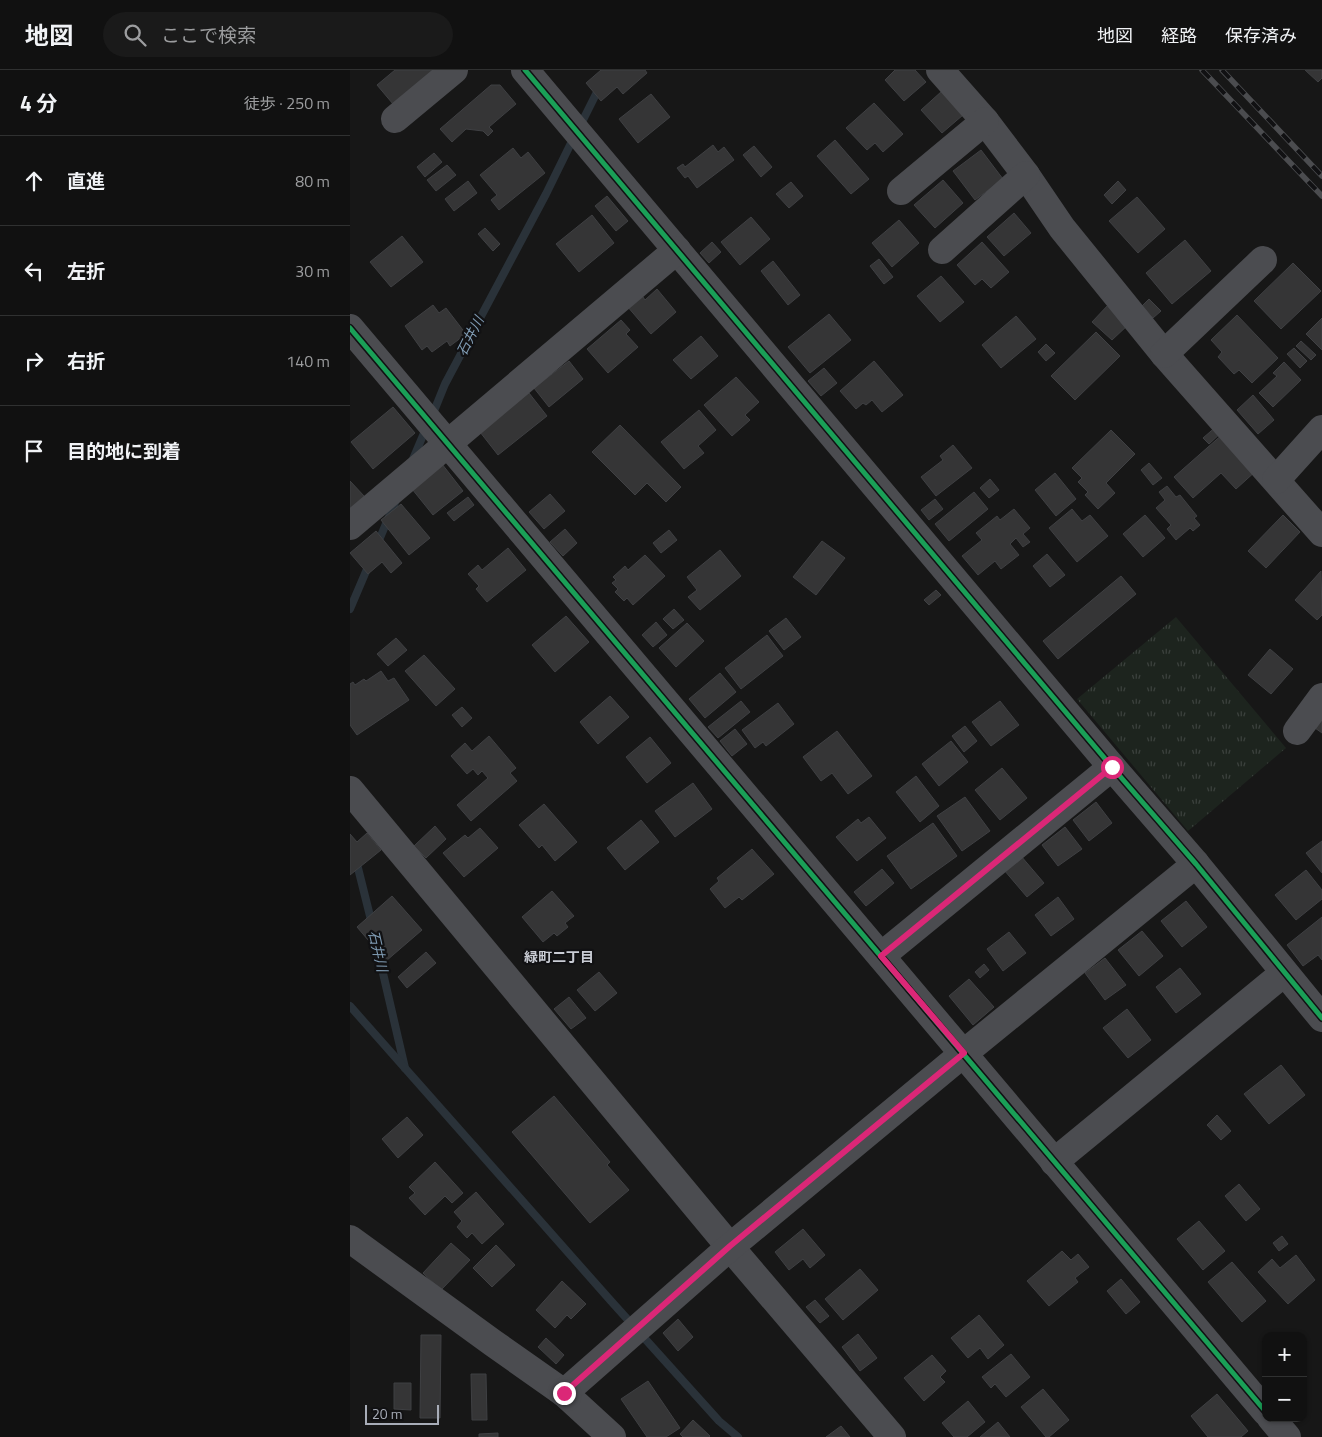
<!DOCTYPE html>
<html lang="ja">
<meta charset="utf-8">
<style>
:root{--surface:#111;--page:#1a1a1a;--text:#f1f3f6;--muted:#9c9d9f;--line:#303131}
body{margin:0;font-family:"Titillium Web","Noto Sans JP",sans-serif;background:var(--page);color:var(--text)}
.controls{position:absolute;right:15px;bottom:15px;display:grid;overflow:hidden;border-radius:10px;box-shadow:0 1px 4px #0004}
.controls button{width:45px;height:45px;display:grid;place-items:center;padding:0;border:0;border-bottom:1px solid var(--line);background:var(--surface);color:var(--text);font:25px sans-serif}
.scale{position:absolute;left:15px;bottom:12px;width:74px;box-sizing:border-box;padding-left:5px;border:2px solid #a8adb8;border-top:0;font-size:14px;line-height:18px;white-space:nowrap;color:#a8adb8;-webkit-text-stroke:4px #111113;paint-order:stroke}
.stop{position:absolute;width:15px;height:15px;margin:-11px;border:4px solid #db2777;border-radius:50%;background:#fff}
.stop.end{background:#db2777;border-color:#fff;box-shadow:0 1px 5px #0008}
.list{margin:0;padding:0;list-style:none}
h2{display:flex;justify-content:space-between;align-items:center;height:65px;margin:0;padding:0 20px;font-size:21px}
h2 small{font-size:16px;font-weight:400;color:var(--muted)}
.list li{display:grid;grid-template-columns:32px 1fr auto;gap:15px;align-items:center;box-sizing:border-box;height:90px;padding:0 20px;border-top:1px solid var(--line)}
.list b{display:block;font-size:19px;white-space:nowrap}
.list em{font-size:16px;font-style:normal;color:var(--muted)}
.icon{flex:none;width:28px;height:28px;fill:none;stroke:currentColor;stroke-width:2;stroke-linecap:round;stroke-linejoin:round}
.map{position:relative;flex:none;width:972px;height:1367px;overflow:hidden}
header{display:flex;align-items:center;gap:30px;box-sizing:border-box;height:70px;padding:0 25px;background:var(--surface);border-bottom:1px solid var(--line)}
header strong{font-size:24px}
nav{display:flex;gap:28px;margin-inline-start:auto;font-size:18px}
.search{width:350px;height:45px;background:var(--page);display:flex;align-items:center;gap:12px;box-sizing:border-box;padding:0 18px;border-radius:28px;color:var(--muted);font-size:19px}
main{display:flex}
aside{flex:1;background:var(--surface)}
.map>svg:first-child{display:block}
.grass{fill:url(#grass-tufts)}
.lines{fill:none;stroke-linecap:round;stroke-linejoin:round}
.stream{stroke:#2a3239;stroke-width:8}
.building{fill:#353536;stroke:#3f4043}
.minor{stroke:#4b4c50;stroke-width:28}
.rail-casing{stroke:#4b4c4f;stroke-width:5.5}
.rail{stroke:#111113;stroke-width:4;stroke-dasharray:11;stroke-linecap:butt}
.cycleway-casing{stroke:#111113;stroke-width:8}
.cycleway{stroke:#1a9f57;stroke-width:5}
.route{stroke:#db2777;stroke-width:6}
.labels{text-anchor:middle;stroke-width:4.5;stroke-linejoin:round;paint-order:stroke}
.water-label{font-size:14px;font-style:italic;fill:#7f9bb3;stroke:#111113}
.neighbourhood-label{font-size:14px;font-weight:bold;fill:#c9ccd4;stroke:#111113}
</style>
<header>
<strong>地図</strong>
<div class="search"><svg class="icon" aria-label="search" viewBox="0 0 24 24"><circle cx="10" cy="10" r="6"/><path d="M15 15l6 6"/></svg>ここで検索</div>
<nav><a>地図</a><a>経路</a><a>保存済み</a></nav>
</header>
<main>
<aside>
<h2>4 分<small>徒歩 · 250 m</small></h2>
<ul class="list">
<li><svg class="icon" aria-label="ahead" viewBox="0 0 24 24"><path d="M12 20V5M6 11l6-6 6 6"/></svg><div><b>直進</b></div><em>80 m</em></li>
<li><svg class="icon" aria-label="left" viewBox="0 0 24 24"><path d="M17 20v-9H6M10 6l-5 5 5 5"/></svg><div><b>左折</b></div><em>30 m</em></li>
<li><svg class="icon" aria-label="right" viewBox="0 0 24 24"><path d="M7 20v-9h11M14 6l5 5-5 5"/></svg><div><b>右折</b></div><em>140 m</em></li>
<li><svg class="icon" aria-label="arrive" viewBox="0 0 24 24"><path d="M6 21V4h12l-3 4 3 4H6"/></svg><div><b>目的地に到着</b></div></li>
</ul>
</aside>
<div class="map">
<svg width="972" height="1367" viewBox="0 0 972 1367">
<defs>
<pattern id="grass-tufts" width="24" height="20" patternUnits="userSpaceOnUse" patternTransform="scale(1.25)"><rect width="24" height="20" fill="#1d241e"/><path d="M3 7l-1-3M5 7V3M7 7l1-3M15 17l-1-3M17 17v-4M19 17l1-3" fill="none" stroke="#3b413d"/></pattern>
</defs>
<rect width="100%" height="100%" fill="#171717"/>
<polygon class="grass" points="826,547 936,678 838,761 727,629"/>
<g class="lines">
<g class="stream">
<polyline points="230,56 258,0"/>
<polyline points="82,346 95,314 196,124 224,67"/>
<polyline points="63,389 77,356"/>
<polyline points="27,475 46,430"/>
<polyline points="0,539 20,492"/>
<polyline points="6,790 22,854"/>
<polyline points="26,873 55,998"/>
<polyline points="0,936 261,1231 369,1351 388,1367"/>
</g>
</g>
<g class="building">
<polygon points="45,0 85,0 43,34 27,15"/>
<polygon points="251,0 295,0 297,3 273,24 267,17 251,31 236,13"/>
<polygon points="545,0 565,0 576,12 554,31 535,10"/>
<polygon points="955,0 972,0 972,8 968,12"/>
<polygon points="141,15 150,15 166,34 139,57 143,61 138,66 133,61 116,59 102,72 90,59"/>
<polygon points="592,21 613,45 592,63 571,40"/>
<polygon points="301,24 320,47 288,73 269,49"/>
<polygon points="524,33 553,64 533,82 525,73 517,80 496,58"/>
<polygon points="485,70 519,109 501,124 467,86"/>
<polygon points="363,75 368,82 374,77 384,90 347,118 338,106 335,108 327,98 333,94 335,97"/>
<polygon points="404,76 422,97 411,107 393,85"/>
<polygon points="163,78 171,88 178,82 195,103 149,140 141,130 147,125 130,105"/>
<polygon points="631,80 653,109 625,130 603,101"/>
<polygon points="84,83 92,92 75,107 67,97"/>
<polygon points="97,95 106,105 86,121 77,110"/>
<polygon points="593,110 613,133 585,158 564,135"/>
<polygon points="118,111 127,123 104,141 95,129"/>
<polygon points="768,111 776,120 762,134 754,125"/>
<polygon points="441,112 453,126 439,138 426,124"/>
<polygon points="257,126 278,151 266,161 245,136"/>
<polygon points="787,127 815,159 788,183 759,151"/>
<polygon points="664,143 681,163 654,186 637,167"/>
<polygon points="242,145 264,173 229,202 206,174"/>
<polygon points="401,147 420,169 390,195 371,172"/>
<polygon points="549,150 569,173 542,197 522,173"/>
<polygon points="135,158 150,174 143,181 128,164"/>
<polygon points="52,166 73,192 41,217 20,192"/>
<polygon points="835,170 861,201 822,234 796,203"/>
<polygon points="362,172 371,182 359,193 350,183"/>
<polygon points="632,172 659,202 641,218 632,209 625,215 607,195"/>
<polygon points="529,189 543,207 534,214 520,196"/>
<polygon points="423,191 450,225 438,235 411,201"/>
<polygon points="943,193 971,221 931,259 904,231"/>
<polygon points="591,206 614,232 590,252 567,226"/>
<polygon points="307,219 326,242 301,264 277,236 291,224 295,230"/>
<polygon points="799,229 811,241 803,248 792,236"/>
<polygon points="759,234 779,254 762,270 742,252"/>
<polygon points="83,235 89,243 96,238 116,264 100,276 97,271 82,282 77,276 72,280 55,256"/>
<polygon points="479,244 501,270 460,303 438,277"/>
<polygon points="887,245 928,288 902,313 889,300 884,304 868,287 872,282 861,270"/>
<polygon points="666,246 686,269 651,298 632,275"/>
<polygon points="972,248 972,280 956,264"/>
<polygon points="271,250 280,260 276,264 288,277 258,303 237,279"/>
<polygon points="746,262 770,286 725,330 701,306"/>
<polygon points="351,266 368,286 341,309 323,290"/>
<polygon points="951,271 966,285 961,290 946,276"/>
<polygon points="696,274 705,283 696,291 688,282"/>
<polygon points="944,278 957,291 950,298 937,284"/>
<polygon points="219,291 233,309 199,337 184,318"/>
<polygon points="524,291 553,325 532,342 522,330 516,335 513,333 506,339 490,321"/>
<polygon points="934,292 951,310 923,337 909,323 927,306 923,303"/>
<polygon points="474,298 487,313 471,326 458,311"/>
<polygon points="386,307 409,332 395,345 400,350 382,366 354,335"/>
<polygon points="179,323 197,346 148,385 130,362"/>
<polygon points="903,325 924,350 908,364 887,340"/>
<polygon points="43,337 65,363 23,399 1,372"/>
<polygon points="349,340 366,360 348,376 354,383 334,399 311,372"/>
<polygon points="270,355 331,417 316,432 297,413 285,425 242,382"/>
<polygon points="868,355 873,361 859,374 853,368"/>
<polygon points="761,360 785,384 756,413 765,423 748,439 735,425 738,422 728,412 732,408 722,398"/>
<polygon points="874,363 907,400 886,419 871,403 843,428 824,407"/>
<polygon points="603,375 622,398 586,426 571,407 593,390 590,386"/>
<polygon points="799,393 812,408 803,415 791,400"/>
<polygon points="92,394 113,421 83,445 62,419"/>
<polygon points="705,403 726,429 706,446 685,420"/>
<polygon points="640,409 649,420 639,428 630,418"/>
<polygon points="0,411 15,427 0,441"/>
<polygon points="817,416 826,427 830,425 847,446 844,448 850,455 843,461 840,458 826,470 817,459 821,455 806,438 815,430 809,422"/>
<polygon points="624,422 638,439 599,471 585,454"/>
<polygon points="200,424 215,441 194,459 179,442"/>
<polygon points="118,427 124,435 104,451 97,443"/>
<polygon points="585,429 593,439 579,450 571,440"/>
<polygon points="51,434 80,468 59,485 31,450"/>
<polygon points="664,439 680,458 673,464 680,472 673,477 666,468 660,474 669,485 651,499 645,491 628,505 612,486 632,470 626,463 647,446 650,450"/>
<polygon points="722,439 732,451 740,445 758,466 727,492 699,458"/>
<polygon points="795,445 815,468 793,487 773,464"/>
<polygon points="933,445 950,462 916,498 898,481"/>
<polygon points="215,459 227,473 213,486 200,472"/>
<polygon points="319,460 327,470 311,483 303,473"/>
<polygon points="26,461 52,493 41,503 32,492 18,504 0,483"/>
<polygon points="472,471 495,488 466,525 443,507"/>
<polygon points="158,478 176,500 137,532 126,519 129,516 118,504 128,495 132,500"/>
<polygon points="370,480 391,506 350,540 338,527 347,520 337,507"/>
<polygon points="697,484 715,505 700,517 683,496"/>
<polygon points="295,485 315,506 283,535 277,528 274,531 265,522 268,519 262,513 266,510 263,507 275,496 278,500"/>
<polygon points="971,501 972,545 967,550 945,530"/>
<polygon points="771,506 786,524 708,589 693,571"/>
<polygon points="586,520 591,525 579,535 574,530"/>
<polygon points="324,539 334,550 323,559 313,549"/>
<polygon points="216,546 239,572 205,602 182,575"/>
<polygon points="436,548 451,567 434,580 419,561"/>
<polygon points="306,552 317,565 303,577 292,565"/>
<polygon points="337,553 354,571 326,597 309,578"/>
<polygon points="417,565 433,586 391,619 375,598"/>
<polygon points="46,568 57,580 38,596 27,584"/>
<polygon points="920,579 943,599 921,624 898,605"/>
<polygon points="74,585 105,619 86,636 55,601"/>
<polygon points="31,601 38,611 44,608 59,630 7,665 0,655 0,614 3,612 5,615 14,609 16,611"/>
<polygon points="370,603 386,622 355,648 339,629"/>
<polygon points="260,626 279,647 248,674 230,652"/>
<polygon points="391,631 400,642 368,668 358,657"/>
<polygon points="650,631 669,655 641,676 622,652"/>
<polygon points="428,633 444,654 416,676 413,672 405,678 392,660"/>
<polygon points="112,637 122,648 112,657 102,645"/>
<polygon points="972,648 972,663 965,658"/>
<polygon points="615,656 627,671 614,682 602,666"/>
<polygon points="385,659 397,674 382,686 370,671"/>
<polygon points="487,661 522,706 498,724 482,703 471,711 453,687"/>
<polygon points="139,666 166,698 160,703 167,711 121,751 107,735 138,708 132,701 128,705 123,699 117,704 101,686 115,673 122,681"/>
<polygon points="300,667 321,693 297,713 276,687"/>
<polygon points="601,671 618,692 589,716 572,694"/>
<polygon points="652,698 677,728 650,750 625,720"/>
<polygon points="566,706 589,736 570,752 546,722"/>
<polygon points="343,713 362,739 325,767 305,741"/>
<polygon points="615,727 640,761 612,781 587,746"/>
<polygon points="746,732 762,753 739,771 723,750"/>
<polygon points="194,734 227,772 205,791 192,775 189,778 169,755"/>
<polygon points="519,747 536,768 507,791 486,767 508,749 511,753"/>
<polygon points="291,750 309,772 275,800 257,778"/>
<polygon points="583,753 607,786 561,819 537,786"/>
<polygon points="85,756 96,769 76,788 64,776"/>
<polygon points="715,757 732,779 708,796 692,775"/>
<polygon points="130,758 148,778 114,807 93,783 115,765 118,768"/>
<polygon points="17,763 31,780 0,805 0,764 7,772"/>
<polygon points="972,771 972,803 956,783"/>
<polygon points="402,779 424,804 392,830 389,827 375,838 360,819 369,811 367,808"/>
<polygon points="671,786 694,813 677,827 654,800"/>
<polygon points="532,799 544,813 516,836 504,822"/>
<polygon points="956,800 972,820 972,829 946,850 925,825"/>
<polygon points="202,821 224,846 215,853 218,857 207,866 204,863 193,872 172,847"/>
<polygon points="42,826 72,860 36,891 7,857"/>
<polygon points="708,827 724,849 701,866 685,845"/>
<polygon points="836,831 857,857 832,877 811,851"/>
<polygon points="972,847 972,890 968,885 953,896 937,875"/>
<polygon points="792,861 813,886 789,906 768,880"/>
<polygon points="659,862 676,883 653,901 637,879"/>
<polygon points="76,882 86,893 57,918 48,907"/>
<polygon points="755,888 776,915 755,930 735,903"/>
<polygon points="634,894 639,900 630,908 625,902"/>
<polygon points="830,898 851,924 826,943 806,917"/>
<polygon points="249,902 267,923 245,941 227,920"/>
<polygon points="619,909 644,937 623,955 599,926"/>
<polygon points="219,927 236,948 221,959 204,939"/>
<polygon points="777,939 801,970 778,988 753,958"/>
<polygon points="931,995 955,1025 919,1054 894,1024"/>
<polygon points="204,1026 260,1092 257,1095 279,1120 240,1153 162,1062"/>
<polygon points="867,1045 881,1061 871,1070 857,1055"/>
<polygon points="57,1047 73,1065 48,1088 32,1069"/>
<polygon points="85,1092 113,1123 102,1133 95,1126 75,1145 59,1128 65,1123 59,1117"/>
<polygon points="889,1114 910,1139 896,1151 875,1126"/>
<polygon points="126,1122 154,1154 132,1174 122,1163 117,1168 107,1157 112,1151 104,1142"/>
<polygon points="849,1151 875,1181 853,1200 827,1169"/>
<polygon points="453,1159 475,1185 460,1198 453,1189 439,1200 425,1182"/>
<polygon points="932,1166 938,1174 929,1181 923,1173"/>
<polygon points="101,1173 120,1190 91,1220 73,1203"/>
<polygon points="146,1175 165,1195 142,1217 123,1198"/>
<polygon points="712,1181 721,1190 728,1184 739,1197 725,1208 728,1212 699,1236 677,1211"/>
<polygon points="946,1185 965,1210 938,1234 908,1202 922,1189 930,1198"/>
<polygon points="882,1192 916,1231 892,1252 858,1212"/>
<polygon points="510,1199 528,1220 493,1250 475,1229"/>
<polygon points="771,1209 790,1232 776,1244 757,1221"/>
<polygon points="212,1211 236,1234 221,1249 217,1245 205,1258 186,1240"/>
<polygon points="465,1230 479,1246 470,1253 456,1237"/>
<polygon points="629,1245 654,1275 638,1289 630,1278 618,1288 601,1268"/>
<polygon points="328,1249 343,1267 328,1281 313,1263"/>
<polygon points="508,1264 527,1288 510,1301 492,1277"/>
<polygon points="71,1265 91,1265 90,1348 70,1348"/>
<polygon points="196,1268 214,1285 206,1294 188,1277"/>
<polygon points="661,1284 680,1307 656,1327 645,1314 641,1318 632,1307"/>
<polygon points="582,1285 596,1301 590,1307 595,1312 574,1331 554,1308"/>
<polygon points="121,1304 136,1304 137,1350 122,1350"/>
<polygon points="298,1311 330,1358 316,1367 297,1367 271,1329"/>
<polygon points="44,1313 61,1313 61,1340 44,1339"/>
<polygon points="693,1319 719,1350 699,1367 696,1367 671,1337"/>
<polygon points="867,1324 898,1361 891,1367 858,1367 841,1346"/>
<polygon points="618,1331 635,1352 617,1367 604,1367 592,1353"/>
<polygon points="343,1350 360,1366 359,1367 333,1367 330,1364"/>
<polygon points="648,1352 660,1367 630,1367"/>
<polygon points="491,1356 500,1367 476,1367"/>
<polygon points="148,1363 148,1367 129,1367 129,1364"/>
</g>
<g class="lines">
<g class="minor">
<polyline points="175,0 762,697 846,794 972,948"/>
<polyline points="590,0 635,51 676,105 712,158 814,284 972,463"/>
<polyline points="45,49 104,0"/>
<polyline points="551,121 635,51"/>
<polyline points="592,180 676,105"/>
<polyline points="0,258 916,1342"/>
<polyline points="814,284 913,190"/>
<polyline points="926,410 972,359"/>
<polyline points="0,456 327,180"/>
<polyline points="947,661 972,627"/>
<polyline points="0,720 380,1177 542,1367"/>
<polyline points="531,886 762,697"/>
<polyline points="704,1092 934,903"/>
<polyline points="0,1169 143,1273 214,1323 262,1367"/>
<polyline points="214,1323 380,1177 614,983 846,794"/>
<polyline points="921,1348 937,1367"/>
</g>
<defs>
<g id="rail">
<polyline points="852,0 972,126"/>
<polyline points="872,0 972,106"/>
</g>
</defs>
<use href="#rail" class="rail-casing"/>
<use href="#rail" class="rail"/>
<defs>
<g id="cycleway">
<polyline points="175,0 762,697 846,794 972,948"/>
<polyline points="0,258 916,1342"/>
</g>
</defs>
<use href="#cycleway" class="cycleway-casing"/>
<use href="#cycleway" class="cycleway"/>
</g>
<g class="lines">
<polyline class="route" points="214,1323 380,1176 614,983 531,886 762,697"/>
</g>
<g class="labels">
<g class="water-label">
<text transform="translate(120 266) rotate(-63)" y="5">石井川</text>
<text transform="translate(28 881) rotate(77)" y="5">石井川</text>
</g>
<g class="neighbourhood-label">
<text x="209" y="892">緑町二丁目</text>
</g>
</g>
</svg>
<div class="controls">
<button>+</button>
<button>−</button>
</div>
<div class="scale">20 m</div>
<div class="stop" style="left:762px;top:697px"></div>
<div class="stop end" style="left:214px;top:1323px"></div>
</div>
</main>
